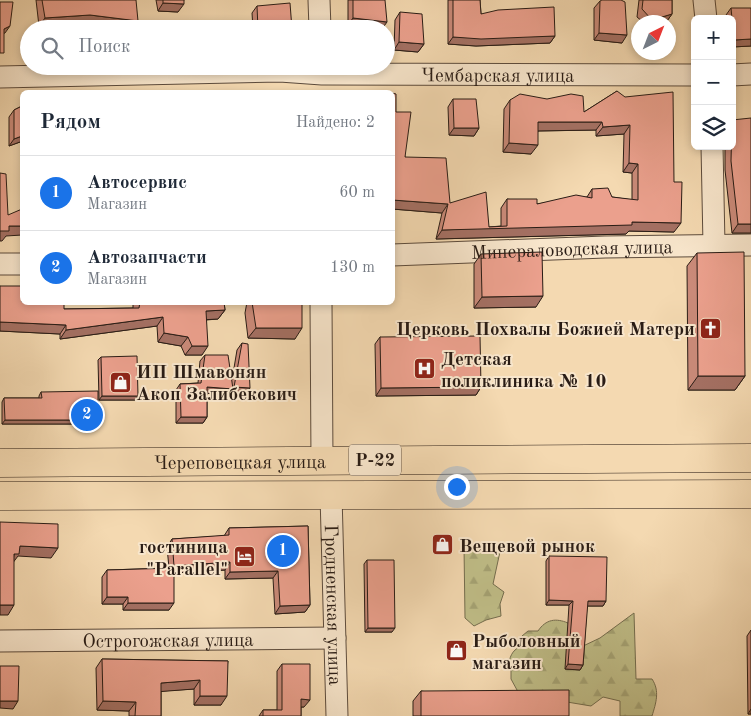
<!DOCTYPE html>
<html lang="ru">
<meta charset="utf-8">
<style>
:root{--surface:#fff;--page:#f6f6f7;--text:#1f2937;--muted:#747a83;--line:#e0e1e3;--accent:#1a73e8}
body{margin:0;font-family:"Old Standard TT",serif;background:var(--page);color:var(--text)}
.controls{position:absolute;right:15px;top:15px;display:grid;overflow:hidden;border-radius:8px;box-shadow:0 2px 8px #0003}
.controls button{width:45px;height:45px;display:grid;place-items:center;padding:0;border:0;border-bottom:1px solid var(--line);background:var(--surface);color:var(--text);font:25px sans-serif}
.compass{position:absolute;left:631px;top:15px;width:45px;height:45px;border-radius:50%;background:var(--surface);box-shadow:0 2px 8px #0003;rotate:42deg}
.you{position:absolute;left:456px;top:486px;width:18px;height:18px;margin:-12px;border:4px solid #fff;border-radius:50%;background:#1a73e8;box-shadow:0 0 0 8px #1a73e833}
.badge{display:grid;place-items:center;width:32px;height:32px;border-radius:50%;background:var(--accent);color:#fff;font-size:16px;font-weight:700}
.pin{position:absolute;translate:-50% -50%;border:2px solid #fff;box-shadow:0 1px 5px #0006}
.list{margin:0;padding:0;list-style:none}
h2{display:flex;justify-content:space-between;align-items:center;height:65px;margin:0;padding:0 20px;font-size:21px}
h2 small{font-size:16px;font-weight:400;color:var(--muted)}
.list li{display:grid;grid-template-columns:32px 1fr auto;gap:15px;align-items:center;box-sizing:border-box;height:75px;padding:0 20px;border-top:1px solid var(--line)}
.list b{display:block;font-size:19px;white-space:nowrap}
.list p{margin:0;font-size:16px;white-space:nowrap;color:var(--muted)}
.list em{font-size:16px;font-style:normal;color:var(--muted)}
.icon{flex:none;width:28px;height:28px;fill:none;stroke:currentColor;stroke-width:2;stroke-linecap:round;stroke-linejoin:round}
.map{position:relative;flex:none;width:751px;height:716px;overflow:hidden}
.search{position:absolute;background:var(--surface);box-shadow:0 2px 8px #0003;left:20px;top:20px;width:375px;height:55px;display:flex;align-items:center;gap:12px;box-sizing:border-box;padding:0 18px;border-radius:28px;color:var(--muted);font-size:19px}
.panel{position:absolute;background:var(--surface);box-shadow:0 2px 8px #0003;left:20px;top:90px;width:375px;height:215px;border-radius:8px}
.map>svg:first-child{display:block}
.forest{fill:url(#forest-firs);stroke:#746d4e}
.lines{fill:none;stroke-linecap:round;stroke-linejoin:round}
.minor-casing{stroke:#5c4b3c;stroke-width:23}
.trunk-casing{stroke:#291c15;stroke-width:29}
.minor{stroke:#f8e6cc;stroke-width:21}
.trunk{stroke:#f4d9b1;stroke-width:28}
.wall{fill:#ca8a79;stroke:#291c15}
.shaded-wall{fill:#a47063;stroke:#291c15}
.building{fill:#eba08d;stroke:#291c15}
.labels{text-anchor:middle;stroke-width:4;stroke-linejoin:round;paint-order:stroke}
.shield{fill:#f8e6cc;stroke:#67594c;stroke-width:1}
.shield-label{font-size:18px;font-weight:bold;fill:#291c15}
.street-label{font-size:19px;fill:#291c15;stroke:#f8e6cc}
.poi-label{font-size:19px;font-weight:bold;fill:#291c15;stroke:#f8e6cc;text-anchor:start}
</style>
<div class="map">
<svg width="751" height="716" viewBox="0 0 751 716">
<defs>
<pattern id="forest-firs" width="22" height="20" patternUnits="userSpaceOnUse" patternTransform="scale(1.25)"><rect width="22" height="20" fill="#c0be88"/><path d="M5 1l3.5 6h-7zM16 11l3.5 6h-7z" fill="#a5a374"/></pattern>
</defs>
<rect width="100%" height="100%" fill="#f4d9b1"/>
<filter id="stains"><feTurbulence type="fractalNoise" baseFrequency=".004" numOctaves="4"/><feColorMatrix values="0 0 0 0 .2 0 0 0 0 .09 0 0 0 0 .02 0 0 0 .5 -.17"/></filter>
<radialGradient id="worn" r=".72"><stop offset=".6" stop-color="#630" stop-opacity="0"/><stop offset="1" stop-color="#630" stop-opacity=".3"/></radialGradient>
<g class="forest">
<polygon points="501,547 493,584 504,592 500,604 501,616 486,620 474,626 465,618 464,547"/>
<path d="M634 613 636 679H652C660 691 656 703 652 716H620V701L603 697 591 706 561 701H523L511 679V671L508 667C510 657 511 651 521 646L522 636 528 631H538C546 619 556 618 568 623L581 647 600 638Z"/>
</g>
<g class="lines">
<defs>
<g id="minor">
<polyline points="319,0 320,29"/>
<polyline points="704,0 706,19"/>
<polyline points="732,75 751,74"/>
<path id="s1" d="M0 77 280 71 322 74 695 75"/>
<polyline points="712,146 714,245"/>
<path id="s2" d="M392 255 605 247 751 245"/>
<polyline points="0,264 22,264"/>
<polyline points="321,302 322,461"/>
<path id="s3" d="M331 495 337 716"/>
<path id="s4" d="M0 641 335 638"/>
</g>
<g id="trunk">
<path id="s5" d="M0 463 751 458"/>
<polyline points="0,496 751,494"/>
</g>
</defs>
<use href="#minor" class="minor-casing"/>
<use href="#trunk" class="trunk-casing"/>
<use href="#minor" class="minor"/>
<use href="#trunk" class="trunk"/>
</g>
<g class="wall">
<polygon points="36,0 136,0 84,23 39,26"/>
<polygon points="156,0 184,0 178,12 158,11"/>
<polygon points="348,0 385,0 348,25"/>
<polygon points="448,0 480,0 481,14 555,36 550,43 476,46 448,44"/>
<polygon points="639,0 672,0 672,14 667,21 663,22 643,22 637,17"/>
<polygon points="600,1 622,43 594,40 594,8"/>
<polygon points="257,6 292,29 253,29 252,13"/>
<polygon points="731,8 751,46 732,47 732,19 726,19 726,15"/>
<polygon points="400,12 424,44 418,52 394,50 395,20"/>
<polygon points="617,91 674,232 629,231 626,234 436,239 442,213 392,209 396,112 405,157 450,203 489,227 501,226 501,208 507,199 537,204 587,197 592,189 612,197 632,200 632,173 623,172 624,134 596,136 596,130 538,131 531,154 503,152 504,109 510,100 584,112"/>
<polygon points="453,99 479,128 474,136 449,135 448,107"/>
<polygon points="22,106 22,143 20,142 9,146 9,117 14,110"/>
<polygon points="725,146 732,146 751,233 732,233 725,170"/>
<polygon points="697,253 745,376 735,390 688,390 687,266"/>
<polygon points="481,254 536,307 474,308 474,264"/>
<polygon points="0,286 22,302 64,309 133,308 133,302 224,302 225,310 218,319 206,320 202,355 185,355 181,346 158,342 157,326 60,339 60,334 0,331"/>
<polygon points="247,302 302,302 295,339 248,338 245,313"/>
<polygon points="380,337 481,387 476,395 376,396 375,344"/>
<polygon points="242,343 245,396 207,393 207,417 203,423 176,423 176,390 180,384 198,383 200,361 205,355 232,380 237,350"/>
<polygon points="101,357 138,396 135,400 99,400 98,360"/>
<polygon points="41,392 98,420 95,424 2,424 2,402 4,398 39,398 39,396"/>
<polygon points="308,526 310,605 305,612 275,614 273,578 225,579 225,570 174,573 169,610 123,610 123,604 102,604 102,577 107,570 169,568 167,547 172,539 224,536 229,528"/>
<polygon points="549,556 606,601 603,606 587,606 583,665 580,670 565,669 569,605 546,605 546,561"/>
<polygon points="367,560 392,632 365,632 364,564"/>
<polygon points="751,630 751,714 748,714 747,636"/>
<polygon points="102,659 228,661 221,705 194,705 194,689 161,691 161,716 129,716 129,711 97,710 96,668"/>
<polygon points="282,664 304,707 301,707 301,716 259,716 263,710 277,710 277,671"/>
<polygon points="421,691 569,716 413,716 413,701"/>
</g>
<g class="shaded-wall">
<polygon points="163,3 184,4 178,12 158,11"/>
<polygon points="672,14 667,21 663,22 650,22 652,20"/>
<polygon points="90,15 138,21 133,29 84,23 39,26 45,18"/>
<polygon points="353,18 387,22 382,29 348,25"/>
<polygon points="10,26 5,33 0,35 4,29"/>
<polygon points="599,33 627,35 622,43 594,40"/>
<polygon points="555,36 550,43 476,46 448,44 453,37"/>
<polygon points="751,39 751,46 732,47 732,43 734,40"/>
<polygon points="399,42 424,44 418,52 394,50"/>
<polygon points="538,122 602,122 596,130 532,131"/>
<polygon points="630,125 624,134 596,136 603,127"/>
<polygon points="454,128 479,128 474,136 449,135"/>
<polygon points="22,136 22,143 20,142 9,146 14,139"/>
<polygon points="509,143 538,145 531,154 503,152"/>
<polygon points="629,163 638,164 632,173 623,172"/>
<polygon points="392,200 448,204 442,213 392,209"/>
<polygon points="632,222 681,223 674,232 629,231 626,234 436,239 442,230"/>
<polygon points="738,224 751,224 751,233 732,233"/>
<polygon points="9,226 22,226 22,235 6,236 2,241 0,241 0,231"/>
<polygon points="543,296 536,307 474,308 482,297"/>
<polygon points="225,310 218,319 200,320 206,311"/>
<polygon points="163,317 157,326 60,339 66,330"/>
<polygon points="0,322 66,325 60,334 0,331"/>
<polygon points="256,328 302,328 295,339 248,338"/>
<polygon points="164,333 188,337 181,346 158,342"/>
<polygon points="192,346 208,346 202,355 185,355"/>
<polygon points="698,376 745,376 735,390 688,390"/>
<polygon points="207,387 233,389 234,387 250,388 245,396 203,393"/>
<polygon points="481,387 476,395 376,396 381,388"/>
<polygon points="102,396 138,396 135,400 99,400"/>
<polygon points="181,417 207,417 203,423 176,423"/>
<polygon points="5,420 98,420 95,424 2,424"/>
<polygon points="20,546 58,548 51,558 18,556 12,564 14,555"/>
<polygon points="230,562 225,570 169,573 174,566"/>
<polygon points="278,571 273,578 225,579 230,572"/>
<polygon points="107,597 128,597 123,604 102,604"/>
<polygon points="549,600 573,601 569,605 546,605"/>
<polygon points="588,601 606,601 603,606 585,606"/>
<polygon points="128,603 174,603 169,610 123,610"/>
<polygon points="0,605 14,605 8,615 0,615"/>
<polygon points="310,605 305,612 275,614 280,606"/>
<polygon points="368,628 395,628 392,632 365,632"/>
<polygon points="568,664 583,665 580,670 565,669"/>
<polygon points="200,680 194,689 155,692 161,683"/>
<polygon points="200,696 227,696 221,705 194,705"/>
<polygon points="301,699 310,700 304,707 295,707"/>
<polygon points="0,701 18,701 13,709 0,708"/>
<polygon points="103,701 136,702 129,711 97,710"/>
<polygon points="751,709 751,714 748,714"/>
</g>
<g class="building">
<polygon points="42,0 136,0 138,21 90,15 45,18"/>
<polygon points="163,0 184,0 184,4 163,3"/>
<polygon points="353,0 385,0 387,22 353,18"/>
<polygon points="453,0 480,0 481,14 498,10 554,7 555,36 481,39 453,37"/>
<polygon points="602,0 621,0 625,2 627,35 599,33 600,1"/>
<polygon points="643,0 672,0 672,14 652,20 642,9"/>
<polygon points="0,2 13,2 10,26 4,29 4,53 0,53"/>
<polygon points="290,3 292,29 268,29 269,28 258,29 257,6"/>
<polygon points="731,8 751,8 751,39 734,40"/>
<polygon points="400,12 422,14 424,44 399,42"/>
<polygon points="352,91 380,92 352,92"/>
<polygon points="617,91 625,97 673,92 674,182 682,182 681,223 632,222 632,225 442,230 448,204 392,200 392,93 396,94 396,112 411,112 405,157 446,158 450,203 486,192 489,227 507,226 507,199 537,199 537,204 576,195 592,198 592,189 608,188 612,197 638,200 638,164 629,163 630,125 603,127 602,122 538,122 538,145 509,143 510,100 520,94 547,99 571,94 583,96 584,112"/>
<polygon points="453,99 476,99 479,128 454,128"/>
<polygon points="22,106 22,136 14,139 14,110"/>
<polygon points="751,118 751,224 738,224 731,161 732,120"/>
<polygon points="0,173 6,174 8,215 22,209 22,226 9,226 9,231 0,231"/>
<polygon points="542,252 543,296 482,297 481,254"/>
<polygon points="744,252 745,376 698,376 697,253"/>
<polygon points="0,286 22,286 22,302 64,302 64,309 139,308 140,302 224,302 225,310 206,311 208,346 192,346 188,337 164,333 163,317 66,330 66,325 0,322"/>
<polygon points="252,302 302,302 302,328 256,328"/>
<polygon points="480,336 481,387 381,388 380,337"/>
<polygon points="242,343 248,344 250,388 234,387"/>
<polygon points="205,355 228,355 233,389 207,387 207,417 181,417 180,384 201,383"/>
<polygon points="137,356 138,396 102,396 101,357"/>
<polygon points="98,391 98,420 5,420 4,398 42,398 41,392"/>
<polygon points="0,522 58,524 58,548 20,546 19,554 14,554 14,605 0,605"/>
<polygon points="308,526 310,605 280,606 278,571 230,572 230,562 174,566 172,539 229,535 229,528"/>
<polygon points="549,556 607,557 606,601 588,601 583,665 568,664 573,601 549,600"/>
<polygon points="367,560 394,560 395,628 368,628"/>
<polygon points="174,568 174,603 128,603 128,597 107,597 107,570"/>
<polygon points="102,659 228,661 227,696 200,696 200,680 161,683 161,716 135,716 136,702 103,701"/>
<polygon points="282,664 310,664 310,700 301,699 301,716 263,716 263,710 282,710"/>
<polygon points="0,666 19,666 18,701 0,701"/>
<polygon points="569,690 569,716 421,716 421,691"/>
</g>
<defs>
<symbol id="church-square" viewBox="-11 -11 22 22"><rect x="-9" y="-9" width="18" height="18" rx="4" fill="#8f2418" stroke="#f8e6cc"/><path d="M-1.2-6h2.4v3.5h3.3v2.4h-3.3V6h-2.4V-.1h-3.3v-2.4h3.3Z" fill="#fff"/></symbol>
<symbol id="hospital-square" viewBox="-11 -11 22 22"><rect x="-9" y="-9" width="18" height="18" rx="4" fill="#8f2418" stroke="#f8e6cc"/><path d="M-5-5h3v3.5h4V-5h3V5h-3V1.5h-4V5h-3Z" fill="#fff"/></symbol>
<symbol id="shop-square" viewBox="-11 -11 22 22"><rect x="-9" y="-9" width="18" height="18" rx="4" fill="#8f2418" stroke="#f8e6cc"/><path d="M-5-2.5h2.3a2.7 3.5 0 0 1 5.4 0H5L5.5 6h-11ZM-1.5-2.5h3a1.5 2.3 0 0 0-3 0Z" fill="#fff"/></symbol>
<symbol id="hotel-square" viewBox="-11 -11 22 22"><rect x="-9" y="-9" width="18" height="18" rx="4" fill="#8f2418" stroke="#f8e6cc"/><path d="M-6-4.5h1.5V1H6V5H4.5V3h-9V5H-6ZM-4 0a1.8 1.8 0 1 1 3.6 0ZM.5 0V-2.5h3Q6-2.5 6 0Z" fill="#fff"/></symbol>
</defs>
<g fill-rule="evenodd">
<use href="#church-square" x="698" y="316" width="25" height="25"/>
<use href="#hospital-square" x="412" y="356" width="25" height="25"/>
<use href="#shop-square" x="108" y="370" width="25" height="25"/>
<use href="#shop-square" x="430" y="532" width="25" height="25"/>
<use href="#hotel-square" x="232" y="544" width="25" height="25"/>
<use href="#shop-square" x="444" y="638" width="25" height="25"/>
</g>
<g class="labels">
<rect class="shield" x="349" y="444.5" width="52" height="31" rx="4"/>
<g class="shield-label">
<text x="375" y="466">Р-22</text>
</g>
<g class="street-label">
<text dy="7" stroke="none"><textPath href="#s1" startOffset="498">Чембарская улица</textPath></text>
<text dy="7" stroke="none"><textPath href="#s2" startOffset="180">Минераловодская улица</textPath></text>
<text dy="7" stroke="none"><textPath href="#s5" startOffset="240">Череповецкая улица</textPath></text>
<text dy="7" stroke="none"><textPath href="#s3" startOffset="110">Гродненская улица</textPath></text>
<text dy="7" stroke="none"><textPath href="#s4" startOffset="168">Острогожская улица</textPath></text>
</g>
<g class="poi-label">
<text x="695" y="335" text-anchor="end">Церковь Похвалы Божией Матери</text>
<text x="441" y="365">Детская<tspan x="441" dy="22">поликлиника № 10</tspan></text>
<text x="136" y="378">ИП Шмавонян<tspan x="136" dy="22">Акоп Залибекович</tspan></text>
<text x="459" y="552">Вещевой рынок</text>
<text x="228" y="553" text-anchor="end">гостиница<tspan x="228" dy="22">"Parallel"</tspan></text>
<text x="472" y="647">Рыболовный<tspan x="472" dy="22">магазин</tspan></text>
</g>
</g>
<rect width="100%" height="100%" filter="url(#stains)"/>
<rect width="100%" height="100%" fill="url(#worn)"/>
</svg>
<div class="controls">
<button>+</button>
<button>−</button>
<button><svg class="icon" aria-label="layers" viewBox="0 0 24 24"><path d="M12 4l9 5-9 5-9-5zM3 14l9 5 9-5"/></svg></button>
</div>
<svg class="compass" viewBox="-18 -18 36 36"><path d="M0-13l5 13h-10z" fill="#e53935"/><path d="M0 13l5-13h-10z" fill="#747a83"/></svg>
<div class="you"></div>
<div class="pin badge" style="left:283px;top:551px">1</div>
<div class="pin badge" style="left:87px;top:415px">2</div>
<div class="search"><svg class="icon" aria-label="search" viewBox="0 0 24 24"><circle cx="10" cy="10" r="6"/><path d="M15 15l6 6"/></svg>Поиск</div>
<section class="panel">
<h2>Рядом<small>Найдено: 2</small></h2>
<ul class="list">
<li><span class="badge">1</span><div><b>Автосервис</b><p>Магазин</p></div><em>60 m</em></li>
<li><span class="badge">2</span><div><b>Автозапчасти</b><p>Магазин</p></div><em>130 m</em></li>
</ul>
</section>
</div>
